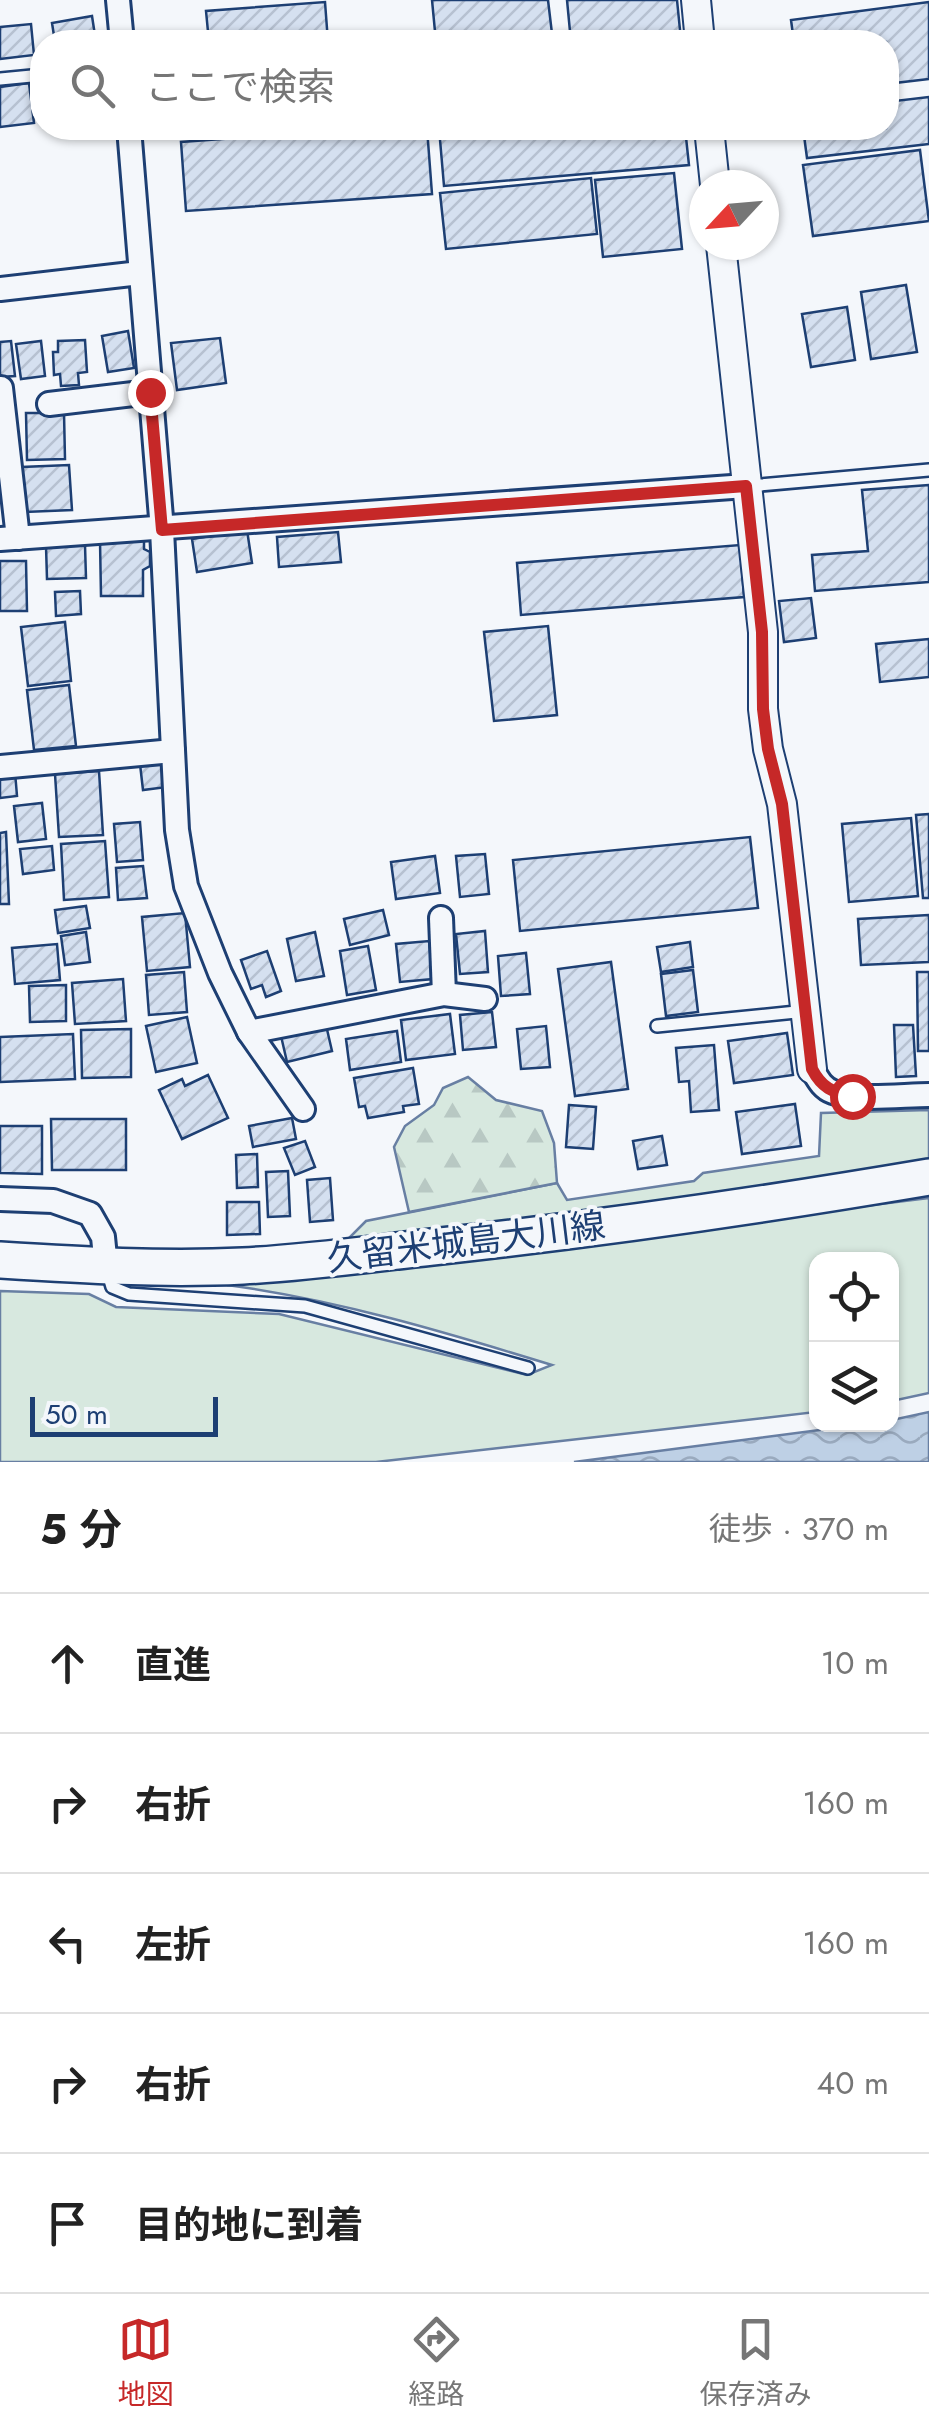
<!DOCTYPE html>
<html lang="ja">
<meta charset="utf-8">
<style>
:root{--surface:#fff;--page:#f6f6f6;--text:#222;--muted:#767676;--line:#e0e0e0;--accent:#c62828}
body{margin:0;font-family:Jost,"Noto Sans JP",sans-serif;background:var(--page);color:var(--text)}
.controls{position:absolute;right:30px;bottom:30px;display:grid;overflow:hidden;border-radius:20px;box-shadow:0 2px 8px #0004}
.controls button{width:90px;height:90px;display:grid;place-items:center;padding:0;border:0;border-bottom:2px solid var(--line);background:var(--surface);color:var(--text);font:50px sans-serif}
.compass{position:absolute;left:689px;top:170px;width:90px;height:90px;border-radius:50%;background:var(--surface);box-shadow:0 2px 8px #0004;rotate:244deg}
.scale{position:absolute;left:30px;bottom:25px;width:188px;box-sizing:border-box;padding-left:10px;border:5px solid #1d3f73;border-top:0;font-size:28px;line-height:35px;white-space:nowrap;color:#1d3f73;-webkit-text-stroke:8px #f4f7fb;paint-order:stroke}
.stop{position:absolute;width:30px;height:30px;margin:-22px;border:8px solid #c62828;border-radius:50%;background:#fff}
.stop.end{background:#c62828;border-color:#fff;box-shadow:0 2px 10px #0008}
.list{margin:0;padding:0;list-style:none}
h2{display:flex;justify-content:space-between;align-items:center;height:130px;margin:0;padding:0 40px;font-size:42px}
h2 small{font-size:32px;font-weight:400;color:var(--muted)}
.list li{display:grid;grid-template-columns:65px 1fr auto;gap:30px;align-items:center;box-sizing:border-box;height:140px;padding:0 40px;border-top:2px solid var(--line)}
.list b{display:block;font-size:38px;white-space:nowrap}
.list em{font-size:32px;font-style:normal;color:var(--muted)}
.icon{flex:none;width:55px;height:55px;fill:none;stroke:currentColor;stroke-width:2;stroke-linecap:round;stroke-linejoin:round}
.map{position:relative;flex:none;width:929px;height:1462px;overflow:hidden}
.search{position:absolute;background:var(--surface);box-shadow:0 2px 8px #0004;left:30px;right:30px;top:30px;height:110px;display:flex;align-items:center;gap:25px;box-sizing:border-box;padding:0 35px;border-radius:40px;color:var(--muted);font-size:38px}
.sheet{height:830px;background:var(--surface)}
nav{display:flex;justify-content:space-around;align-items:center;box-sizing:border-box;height:140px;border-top:2px solid var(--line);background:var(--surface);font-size:28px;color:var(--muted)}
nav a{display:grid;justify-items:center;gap:5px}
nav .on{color:var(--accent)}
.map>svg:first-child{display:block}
.green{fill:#d7e8df;stroke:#687fa3;stroke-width:2.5}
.forest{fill:url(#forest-firs);stroke:#687fa3;stroke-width:2.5}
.water{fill:url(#water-waves);stroke:#687fa3;stroke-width:2.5}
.building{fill:url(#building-hatch);stroke:#1d3f73;stroke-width:2.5}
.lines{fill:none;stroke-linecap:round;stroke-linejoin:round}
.service-casing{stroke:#1d3f73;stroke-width:16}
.minor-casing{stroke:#1d3f73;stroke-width:28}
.tertiary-casing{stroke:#1d3f73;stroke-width:32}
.primary-casing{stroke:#1d3f73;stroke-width:40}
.service{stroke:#f4f7fb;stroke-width:11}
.minor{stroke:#f4f7fb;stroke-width:22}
.tertiary{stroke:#f4f7fb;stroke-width:28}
.primary{stroke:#f4f7fb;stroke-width:35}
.route{stroke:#c62828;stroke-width:12}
.labels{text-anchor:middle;stroke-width:8;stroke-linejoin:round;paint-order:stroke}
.street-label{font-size:35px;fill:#1d3f73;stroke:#f4f7fb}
</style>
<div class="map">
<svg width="929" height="1462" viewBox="0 0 929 1462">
<defs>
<pattern id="forest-firs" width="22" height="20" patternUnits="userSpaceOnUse" patternTransform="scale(2.5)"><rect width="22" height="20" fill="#d7e8df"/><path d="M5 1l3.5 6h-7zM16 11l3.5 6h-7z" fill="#b8c8c3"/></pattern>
<pattern id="water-waves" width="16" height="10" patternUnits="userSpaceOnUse" patternTransform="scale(2.5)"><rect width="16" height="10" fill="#bed0e5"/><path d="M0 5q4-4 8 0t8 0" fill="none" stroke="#9aaabe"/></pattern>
<pattern id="building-hatch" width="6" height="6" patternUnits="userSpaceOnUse" patternTransform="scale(2.5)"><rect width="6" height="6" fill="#d5e0f0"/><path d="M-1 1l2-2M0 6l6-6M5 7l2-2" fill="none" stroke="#b6c1d1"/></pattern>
</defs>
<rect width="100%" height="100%" fill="#f4f7fb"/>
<g class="green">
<polygon points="929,1110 929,1163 771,1190 345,1242 366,1221 557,1183 567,1200 694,1181 703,1173 819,1156 821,1113"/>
<path d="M929 1198V1393L892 1401V1260H816V1412L376 1462H0V1291L89 1294 116 1307 279 1314 527 1375 552 1365C445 1332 338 1300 227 1285Z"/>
</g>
<polygon class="forest" points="468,1077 496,1100 542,1111 554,1143 557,1183 409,1212 394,1147 405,1126 434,1105 443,1088"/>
<polygon class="water" points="929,1412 929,1462 574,1462 858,1425 892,1424 892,1420"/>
<g class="building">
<polygon points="432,0 548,0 553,42 436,42"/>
<polygon points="567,0 677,0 681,40 571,42"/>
<polygon points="325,2 328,42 209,42 206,11"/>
<polygon points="929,2 929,79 886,84 886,42 794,42 791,20"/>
<polygon points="92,16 96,42 55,42 52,23"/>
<polygon points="31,24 34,55 0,59 0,27"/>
<polygon points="29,83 34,123 0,127 0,87"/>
<polygon points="929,97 929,144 807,158 803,128 886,128 886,102"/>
<polygon points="260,128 331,128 331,133 427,128 432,194 186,211 181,142 261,136"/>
<polygon points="439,128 685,128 689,165 444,186"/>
<polygon points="920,150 929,221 813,236 803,165"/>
<polygon points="674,173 682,249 603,257 595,180"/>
<polygon points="591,178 597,234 446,249 440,193"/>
<polygon points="906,285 917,352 871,359 861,292"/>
<polygon points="847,307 855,360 811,367 802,314"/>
<polygon points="128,331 134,368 108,372 102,336"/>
<polygon points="220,338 226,383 177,390 171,343"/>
<polygon points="85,340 87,372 78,373 79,385 61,386 60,374 54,375 53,352 58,352 58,341"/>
<polygon points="11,341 15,376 0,377 0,342"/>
<polygon points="41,341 45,376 21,379 16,344"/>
<polygon points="26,413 64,413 65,459 27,460"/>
<polygon points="69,465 72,510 25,512 22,467"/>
<polygon points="929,485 929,582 815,591 812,555 868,551 862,490"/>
<polygon points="247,530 252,563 197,572 192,539"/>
<polygon points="338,532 341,562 279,567 277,537"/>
<polygon points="144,540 144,549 150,552 150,566 143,570 143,596 101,596 100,541"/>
<polygon points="85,545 86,578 47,579 46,546"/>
<polygon points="740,545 744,597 521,615 517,563"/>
<polygon points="0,561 26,561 27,611 0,611"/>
<polygon points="80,591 81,614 56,616 55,592"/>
<polygon points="811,598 816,638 784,642 779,601"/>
<polygon points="65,622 71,681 28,686 21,627"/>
<polygon points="548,626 557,715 494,721 484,632"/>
<polygon points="929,639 929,677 880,682 876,644"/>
<polygon points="69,685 76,746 34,750 27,690"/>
<polygon points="165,761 167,787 143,790 140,764"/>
<polygon points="99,771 103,835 59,837 55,774"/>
<polygon points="15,772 17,796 0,798 0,774"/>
<polygon points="42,803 46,839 18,842 14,806"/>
<polygon points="929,814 929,898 923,898 916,815"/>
<polygon points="911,818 918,896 849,902 842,824"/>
<polygon points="140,822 143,860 117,862 114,824"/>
<polygon points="6,832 9,904 0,904 0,833"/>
<polygon points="750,837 758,908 520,931 513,860"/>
<polygon points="105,841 109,897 64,900 61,844"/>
<polygon points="52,846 54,870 23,874 20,849"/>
<polygon points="485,854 489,894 460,897 456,856"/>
<polygon points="435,856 440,893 396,899 391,862"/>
<polygon points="143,866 147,898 118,900 116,868"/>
<polygon points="86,906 90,928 58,933 55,910"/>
<polygon points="383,910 389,935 350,945 344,919"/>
<polygon points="185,913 190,967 147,971 142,917"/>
<polygon points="929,915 929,962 861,965 858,919"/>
<polygon points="485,931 488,972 460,974 456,934"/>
<polygon points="86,932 90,962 65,965 61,936"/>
<polygon points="315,932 324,976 296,981 287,939"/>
<polygon points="429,941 433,979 400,982 396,944"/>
<polygon points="690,942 693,967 661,972 657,947"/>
<polygon points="57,944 60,980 15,984 12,948"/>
<polygon points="368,946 376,990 347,995 340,951"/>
<polygon points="267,951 281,991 266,997 262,985 251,989 241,960"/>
<polygon points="526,953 530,994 501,996 498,956"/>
<polygon points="611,962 628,1089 575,1096 558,969"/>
<polygon points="693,970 698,1012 666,1016 661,974"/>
<polygon points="184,972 187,1012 149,1015 146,975"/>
<polygon points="917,972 929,972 929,1051 918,1051"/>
<polygon points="123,979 126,1021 75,1024 72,983"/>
<polygon points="66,985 66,1021 30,1022 29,986"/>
<polygon points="492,1012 496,1047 463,1050 460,1015"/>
<polygon points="450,1014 455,1054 406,1060 401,1020"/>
<polygon points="187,1017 197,1063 156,1072 146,1026"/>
<polygon points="326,1025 332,1051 287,1062 281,1036"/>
<polygon points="894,1025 913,1025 916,1076 896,1077"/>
<polygon points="546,1026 550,1067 521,1069 517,1029"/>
<polygon points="131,1029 131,1077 82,1078 81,1030"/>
<polygon points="397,1031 401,1062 350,1070 346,1039"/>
<polygon points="787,1033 793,1075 734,1083 728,1041"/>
<polygon points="73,1034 75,1079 0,1082 0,1037"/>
<polygon points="714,1045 719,1110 691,1112 689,1081 679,1082 676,1048"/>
<polygon points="413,1068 419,1104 403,1106 404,1112 368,1118 365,1106 359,1107 354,1078"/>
<polygon points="208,1075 228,1118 182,1139 159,1090 182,1079 185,1086"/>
<polygon points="795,1104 801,1146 742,1154 736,1112"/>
<polygon points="569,1105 596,1107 593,1149 566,1147"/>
<polygon points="292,1118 296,1139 253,1147 249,1126"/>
<polygon points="51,1119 126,1119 126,1170 52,1170"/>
<polygon points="0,1126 42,1126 42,1174 0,1173"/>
<polygon points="662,1136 667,1165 638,1169 633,1141"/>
<polygon points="305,1141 315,1167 295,1175 284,1148"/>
<polygon points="257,1154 258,1187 237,1188 236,1155"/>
<polygon points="288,1171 290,1216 268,1217 266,1172"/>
<polygon points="330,1178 333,1220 310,1222 307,1180"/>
<polygon points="227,1202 259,1202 260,1234 227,1235"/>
</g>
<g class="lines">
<defs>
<g id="service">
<polyline points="0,79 42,75"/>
<polyline points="749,486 929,470"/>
<polyline points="657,1026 806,1011"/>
<polyline points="108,1273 112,1287 129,1294 305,1306 528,1368"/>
</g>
<g id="minor">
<polyline points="118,0 122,42"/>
<polyline points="129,128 162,530 177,830 186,886 220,973 249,1032 303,1109"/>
<polyline points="0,289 140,273"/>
<polyline points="1,388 18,538"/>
<polyline points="49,404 150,392"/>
<polyline points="0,539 746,486"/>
<polyline points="0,767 173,751"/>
<polyline points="441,918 444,994"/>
<polyline points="249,1032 444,994 485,999"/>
<path d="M812 1069C818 1079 822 1088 833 1092 857 1101 903 1095 929 1095"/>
<polyline points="0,1199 53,1201 90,1214 103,1237 106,1267"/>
</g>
<g id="tertiary">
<polyline points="696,0 700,42"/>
<polyline points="709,128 715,185"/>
<polyline points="721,245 763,632 763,709 768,749 782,804 812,1069"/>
</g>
<path id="primary" d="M0 1260C81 1265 162 1270 243 1266 306 1263 369 1254 432 1247 598 1229 764 1205 929 1177"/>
</defs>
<use href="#service" class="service-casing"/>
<use href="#minor" class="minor-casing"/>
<use href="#tertiary" class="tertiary-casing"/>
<use href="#primary" class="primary-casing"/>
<use href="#service" class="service"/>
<use href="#minor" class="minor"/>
<use href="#tertiary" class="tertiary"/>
<use href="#primary" class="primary"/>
</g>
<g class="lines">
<path class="route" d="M150 392 162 530 746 486 762 632 763 709 768 749 782 804 812 1069C822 1088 832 1092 852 1096"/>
</g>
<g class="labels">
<g class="street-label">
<text transform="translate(466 1242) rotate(-7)" y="12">久留米城島大川線</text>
</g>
</g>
</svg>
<div class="controls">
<button><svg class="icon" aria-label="locate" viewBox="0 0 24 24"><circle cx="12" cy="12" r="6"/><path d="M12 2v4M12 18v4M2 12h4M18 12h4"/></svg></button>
<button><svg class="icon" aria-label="layers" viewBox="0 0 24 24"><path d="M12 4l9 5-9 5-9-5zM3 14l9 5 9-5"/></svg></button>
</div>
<svg class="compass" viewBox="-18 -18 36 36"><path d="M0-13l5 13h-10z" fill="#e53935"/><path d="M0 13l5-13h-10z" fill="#767676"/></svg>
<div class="scale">50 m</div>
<div class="stop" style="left:852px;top:1096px"></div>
<div class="stop end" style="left:150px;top:392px"></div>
<div class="search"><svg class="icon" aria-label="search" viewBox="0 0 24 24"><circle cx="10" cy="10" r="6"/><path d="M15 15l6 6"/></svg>ここで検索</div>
</div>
<section class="sheet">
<h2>5 分<small>徒歩 · 370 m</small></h2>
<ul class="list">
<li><svg class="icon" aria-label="ahead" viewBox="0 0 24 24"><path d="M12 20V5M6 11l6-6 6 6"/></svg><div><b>直進</b></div><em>10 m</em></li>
<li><svg class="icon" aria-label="right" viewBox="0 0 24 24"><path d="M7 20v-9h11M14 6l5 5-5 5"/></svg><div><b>右折</b></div><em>160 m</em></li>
<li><svg class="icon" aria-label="left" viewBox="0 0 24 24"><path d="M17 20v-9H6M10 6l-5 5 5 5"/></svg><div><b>左折</b></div><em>160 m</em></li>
<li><svg class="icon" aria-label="right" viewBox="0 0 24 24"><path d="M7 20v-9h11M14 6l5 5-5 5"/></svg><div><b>右折</b></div><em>40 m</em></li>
<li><svg class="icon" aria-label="arrive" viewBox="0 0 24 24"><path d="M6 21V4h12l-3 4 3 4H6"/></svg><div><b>目的地に到着</b></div></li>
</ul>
</section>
<nav>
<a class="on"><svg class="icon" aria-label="map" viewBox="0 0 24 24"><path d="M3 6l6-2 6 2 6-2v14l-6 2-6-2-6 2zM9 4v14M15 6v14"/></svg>地図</a>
<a><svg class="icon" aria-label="directions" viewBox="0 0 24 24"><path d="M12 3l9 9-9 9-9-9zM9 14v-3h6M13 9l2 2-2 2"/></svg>経路</a>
<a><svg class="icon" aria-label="saved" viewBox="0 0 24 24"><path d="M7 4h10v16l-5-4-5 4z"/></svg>保存済み</a>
</nav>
